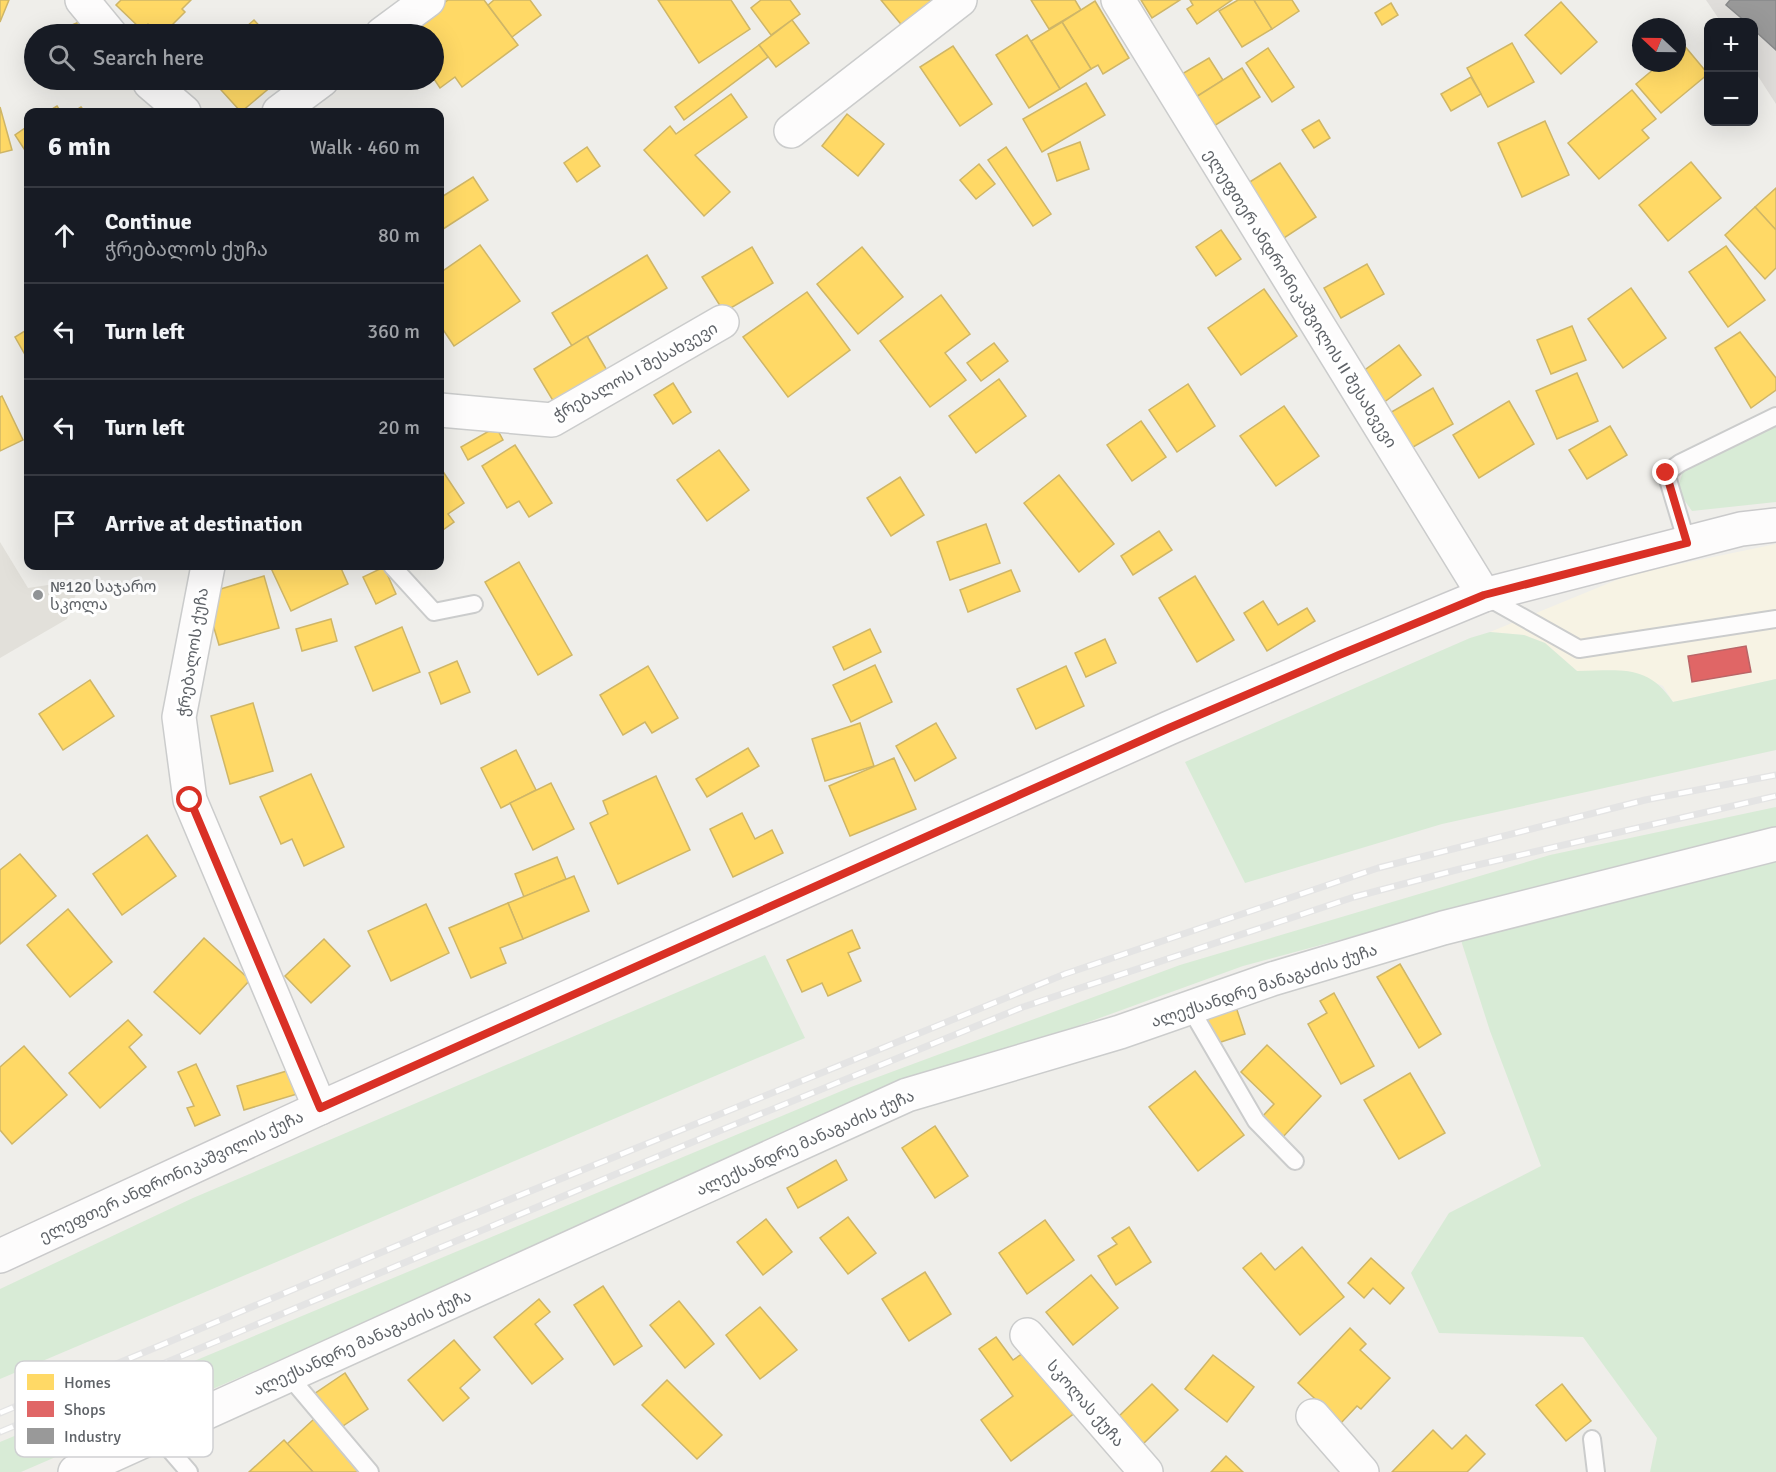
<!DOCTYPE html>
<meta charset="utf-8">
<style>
:root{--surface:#171b24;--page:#242831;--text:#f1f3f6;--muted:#9ea1a6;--line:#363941}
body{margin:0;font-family:Signika,"Noto Sans Georgian",sans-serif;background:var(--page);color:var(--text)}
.controls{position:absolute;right:18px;top:18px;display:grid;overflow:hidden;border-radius:12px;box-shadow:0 6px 24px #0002}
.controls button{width:54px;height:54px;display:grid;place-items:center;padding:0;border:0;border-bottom:2px solid var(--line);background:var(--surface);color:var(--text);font:30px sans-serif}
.compass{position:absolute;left:1632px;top:18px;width:54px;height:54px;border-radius:50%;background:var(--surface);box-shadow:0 6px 24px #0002;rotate:292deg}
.stop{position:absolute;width:18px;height:18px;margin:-14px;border:4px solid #d93025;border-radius:50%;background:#fff}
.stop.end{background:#d93025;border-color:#fff;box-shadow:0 2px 6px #0008}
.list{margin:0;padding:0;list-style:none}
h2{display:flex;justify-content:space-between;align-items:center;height:78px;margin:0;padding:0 24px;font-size:26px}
h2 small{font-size:20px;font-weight:400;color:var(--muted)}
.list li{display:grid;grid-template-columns:39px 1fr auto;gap:18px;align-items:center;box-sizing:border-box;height:96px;padding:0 24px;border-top:2px solid var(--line)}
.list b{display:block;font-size:22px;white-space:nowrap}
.list p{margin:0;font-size:20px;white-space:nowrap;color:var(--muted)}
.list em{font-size:20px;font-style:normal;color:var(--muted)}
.icon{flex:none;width:33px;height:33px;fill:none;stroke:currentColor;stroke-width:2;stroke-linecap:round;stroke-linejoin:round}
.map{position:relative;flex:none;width:1776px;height:1472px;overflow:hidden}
.search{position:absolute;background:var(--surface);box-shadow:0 6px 24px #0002;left:24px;top:24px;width:420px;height:66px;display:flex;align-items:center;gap:15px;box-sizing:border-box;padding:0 21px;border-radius:33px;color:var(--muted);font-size:22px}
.panel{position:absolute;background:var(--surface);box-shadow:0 6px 24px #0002;left:24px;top:108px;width:420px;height:462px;border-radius:12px}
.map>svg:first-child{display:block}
.commercial{fill:#f7f3e4}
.industrial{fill:#dfddda}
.education{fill:#e2e0da}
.green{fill:#d8ebd6}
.homes{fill:#ffd966;stroke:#cfb667;stroke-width:1.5}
.shops{fill:#e06666;stroke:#b96567;stroke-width:1.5}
.industry{fill:#999;stroke:#88898a;stroke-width:1.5}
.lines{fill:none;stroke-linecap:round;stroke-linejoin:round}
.lane-casing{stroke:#cbcccc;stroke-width:20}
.street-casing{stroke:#cbcccc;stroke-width:36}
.secondary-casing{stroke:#cacacb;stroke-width:36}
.lane{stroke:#fdfcfc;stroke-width:16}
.street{stroke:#fdfcfc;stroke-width:33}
.secondary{stroke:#fdfcfc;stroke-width:33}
.rail-casing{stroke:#e4e4e4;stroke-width:7}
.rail{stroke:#fff;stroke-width:4.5;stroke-dasharray:14;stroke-linecap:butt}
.route{stroke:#d93025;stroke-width:8}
.poi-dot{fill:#919496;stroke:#fff;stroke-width:2}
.labels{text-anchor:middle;stroke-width:6;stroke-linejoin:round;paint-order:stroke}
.street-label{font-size:16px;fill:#5f6368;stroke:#fff}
.poi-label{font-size:16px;fill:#5f6368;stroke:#fff;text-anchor:start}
.key{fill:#fff;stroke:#cfd0d2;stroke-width:1.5}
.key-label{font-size:16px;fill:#5f6368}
</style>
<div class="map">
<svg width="1776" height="1472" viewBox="0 0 1776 1472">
<rect width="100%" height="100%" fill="#efeeea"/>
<polygon class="commercial" points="1776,544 1776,679 1673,702 1663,686 1627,671 1577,671 1545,643 1524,635 1490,632 1631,574"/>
<polygon class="industrial" points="1706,0 1776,0 1776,104 1754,70 1754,22 1721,22"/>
<polygon class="education" points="0,542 28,588 81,580 67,619 0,658"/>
<g class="green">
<polygon points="1776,421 1776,502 1692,511 1677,490 1683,471 1701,457"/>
<path d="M1490 632 1524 635 1545 643 1577 671C1619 671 1647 663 1673 702L1776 679V750L1442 824 1245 883 1185 762 1470 638Z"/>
<polygon points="1776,807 1776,835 1558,881 1243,966 915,1085 21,1472 0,1472 0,1442 851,1087 1180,965 1550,855"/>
<polygon points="1776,860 1776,1472 1650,1472 1657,1438 1583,1337 1439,1333 1411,1273 1449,1213 1541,1166 1490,1031 1458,931"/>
<polygon points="765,955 805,1038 0,1379 0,1289 193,1198"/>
</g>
<g class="homes">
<polygon points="0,0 9,0 0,22"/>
<polygon points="121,0 191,0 182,9 185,12 163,34 159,34 148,24 142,30 116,5"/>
<polygon points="448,0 484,0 518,45 462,87 455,77 440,88 434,79 434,34 403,34"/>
<polygon points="494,0 530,0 541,15 512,37 488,5"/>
<polygon points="658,0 731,0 750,29 699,63"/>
<polygon points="761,0 790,0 800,14 771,35 751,8"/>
<polygon points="881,0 950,0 909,34"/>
<polygon points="1031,0 1075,0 1081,10 1049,29"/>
<polygon points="1141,0 1180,0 1152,18"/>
<polygon points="1190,0 1232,0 1197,24 1187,9 1193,5"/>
<polygon points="1238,0 1254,0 1272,29 1242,47 1219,11"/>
<polygon points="1254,0 1292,0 1299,11 1272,29"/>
<polygon points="1095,1 1129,58 1103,74 1098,65 1091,69 1062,22"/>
<polygon points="1561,2 1597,42 1561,74 1525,35"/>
<polygon points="1391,3 1398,15 1382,25 1375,13"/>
<polygon points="254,20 267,34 238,34"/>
<polygon points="792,20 809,43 776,67 759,45"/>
<polygon points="79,22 85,34 51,34"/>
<polygon points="1062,22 1091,69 1060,89 1031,41"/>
<polygon points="1027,35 1060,89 1029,108 996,55"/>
<polygon points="1512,43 1534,82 1488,107 1467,68"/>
<polygon points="1683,44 1708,74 1661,113 1636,84 1661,63 1677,63 1677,49"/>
<polygon points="759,45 768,57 684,120 675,107"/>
<polygon points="953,46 992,104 960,126 920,67"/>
<polygon points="1268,48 1294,87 1272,102 1246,63"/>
<polygon points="1209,58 1223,80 1196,97 1182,74"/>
<polygon points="1242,68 1260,97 1214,126 1196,97"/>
<polygon points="1471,77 1481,94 1451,111 1441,94"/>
<polygon points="212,80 279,80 241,112"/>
<polygon points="1086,83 1105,115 1042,152 1023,119"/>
<polygon points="1632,90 1656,119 1642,130 1649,138 1599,179 1568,143"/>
<polygon points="731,94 747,117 695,155 730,192 704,216 644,150 670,126 676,134"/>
<polygon points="57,106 61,112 47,112"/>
<polygon points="0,107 12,150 0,153"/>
<polygon points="81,107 85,112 73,112"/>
<polygon points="847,114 884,144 858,176 822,146"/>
<polygon points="1319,120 1330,138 1314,148 1302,130"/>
<polygon points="1545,121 1569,175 1522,197 1498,143"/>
<polygon points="28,126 28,155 15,135"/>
<polygon points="1080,142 1089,169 1057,181 1048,154"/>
<polygon points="587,147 600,166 577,182 564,163"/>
<polygon points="1006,147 1051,214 1033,226 988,160"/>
<polygon points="1691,162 1721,198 1668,241 1639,205"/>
<polygon points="1280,163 1316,217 1284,238 1248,183"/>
<polygon points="979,164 995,184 976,199 960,180"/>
<polygon points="473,177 488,200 440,231 440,198"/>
<polygon points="1776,188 1776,230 1755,207"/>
<polygon points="1755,207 1776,230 1776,268 1765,279 1725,235"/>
<polygon points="1221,230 1241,259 1216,276 1196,247"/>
<polygon points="480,245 520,301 454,346 440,325 440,273"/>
<polygon points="1726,246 1765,300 1728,327 1689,272"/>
<polygon points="752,247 773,283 724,312 702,277"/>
<polygon points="862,247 903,297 858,334 817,284"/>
<polygon points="647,255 667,288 572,346 552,313"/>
<polygon points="1367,264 1384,294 1341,318 1324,288"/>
<polygon points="1631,288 1666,338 1623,368 1588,319"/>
<polygon points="1264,289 1297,336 1241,375 1208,328"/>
<polygon points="807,292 850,350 788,397 743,337"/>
<polygon points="941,295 970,334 945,353 966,380 930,407 880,341"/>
<polygon points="1572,326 1586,360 1551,374 1537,340"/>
<polygon points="28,329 28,360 15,337"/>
<polygon points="1740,332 1776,378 1776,390 1751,408 1715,348"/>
<polygon points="587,336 608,372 555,404 534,369"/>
<polygon points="994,343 1008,361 981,381 967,363"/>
<polygon points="1399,345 1421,375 1383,403 1362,372"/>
<polygon points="1577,373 1598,421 1557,439 1536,391"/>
<polygon points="999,379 1026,416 976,453 949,416"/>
<polygon points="673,383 691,412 673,424 654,395"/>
<polygon points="1188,384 1215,426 1177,452 1149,410"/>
<polygon points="1433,388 1453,424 1408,450 1388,414"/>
<polygon points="2,396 23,440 0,451 0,397"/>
<polygon points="1509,401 1534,444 1479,478 1453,435"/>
<polygon points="1284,406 1319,456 1276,486 1240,436"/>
<polygon points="1141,421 1166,457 1132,481 1107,445"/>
<polygon points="1610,426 1627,455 1587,479 1569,450"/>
<polygon points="496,427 503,440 468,460 461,447"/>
<polygon points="515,445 552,503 529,517 519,501 507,508 482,466"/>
<polygon points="719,450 749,490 707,521 677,480"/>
<polygon points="440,467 464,503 448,514 454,522 440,532"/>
<polygon points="1059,475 1114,544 1079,572 1024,503"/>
<polygon points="900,477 924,515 891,536 867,498"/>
<polygon points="986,524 1000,563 950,580 937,542"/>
<polygon points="1159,531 1172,550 1133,575 1121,556"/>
<polygon points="519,562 572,655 538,675 485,582"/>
<polygon points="270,566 340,566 348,584 291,611"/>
<polygon points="384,567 396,594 376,604 363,577"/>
<polygon points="1011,570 1020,591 968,612 960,590"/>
<polygon points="264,576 279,628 219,645 204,594"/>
<polygon points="1195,576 1234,640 1197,662 1159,598"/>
<polygon points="1263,601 1278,625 1307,608 1315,621 1267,651 1244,613"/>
<polygon points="331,619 337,641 302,651 296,629"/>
<polygon points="402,627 420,672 373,691 355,647"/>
<polygon points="870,629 881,652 844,670 833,647"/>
<polygon points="1105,639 1116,663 1086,677 1075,653"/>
<polygon points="457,661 470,692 441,704 429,673"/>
<polygon points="875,665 892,702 851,722 833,685"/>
<polygon points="648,666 678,718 652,733 645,722 623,735 600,695"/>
<polygon points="1066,666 1084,706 1036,729 1017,689"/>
<polygon points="90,680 114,716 63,750 39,714"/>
<polygon points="253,703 273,771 230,784 211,716"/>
<polygon points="860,723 874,766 825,781 812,739"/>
<polygon points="936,723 956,758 915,781 896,746"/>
<polygon points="748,748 759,766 707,797 696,779"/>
<polygon points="516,750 536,790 501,808 481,768"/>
<polygon points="894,758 916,809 850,836 829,786"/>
<polygon points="311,774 344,847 304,866 292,839 281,844 260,797"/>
<polygon points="656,776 690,850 618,884 590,823 608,814 603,801"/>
<polygon points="551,783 574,829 533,850 510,803"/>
<polygon points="742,813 755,839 772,830 783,853 733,877 710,829"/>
<polygon points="147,835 176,876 122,915 93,874"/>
<polygon points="20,854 56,896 0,944 0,870"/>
<polygon points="557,857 566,879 524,897 515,874"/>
<polygon points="574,876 589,911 523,939 508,903"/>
<polygon points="508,903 523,939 500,948 506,963 471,978 449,928"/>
<polygon points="426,904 449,953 391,981 368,931"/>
<polygon points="68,909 112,962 70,997 27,945"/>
<polygon points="852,930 860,948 848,953 861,981 828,996 822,983 802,992 787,960"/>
<polygon points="204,938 250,980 200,1034 154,992"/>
<polygon points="324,939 350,966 311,1003 285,976"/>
<polygon points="1400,964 1441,1034 1419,1048 1377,977"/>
<polygon points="1334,993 1374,1066 1341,1084 1308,1024 1327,1013 1320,1001"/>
<polygon points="1235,1004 1245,1034 1215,1044 1205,1014"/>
<polygon points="128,1020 142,1035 129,1047 146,1067 100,1108 69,1073"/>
<polygon points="1267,1045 1321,1096 1282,1138 1261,1118 1274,1104 1241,1072"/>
<polygon points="24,1046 67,1095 12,1144 0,1130 0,1067"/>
<polygon points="196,1064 220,1115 195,1126 187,1108 194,1106 178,1072"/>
<polygon points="290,1070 297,1094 244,1110 237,1086"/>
<polygon points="1195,1071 1244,1135 1198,1171 1149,1107"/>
<polygon points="1410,1073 1445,1133 1399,1159 1364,1100"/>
<polygon points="935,1126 968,1176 935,1198 902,1148"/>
<polygon points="836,1160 847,1180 798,1208 787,1188"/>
<polygon points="848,1217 876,1253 848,1274 820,1238"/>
<polygon points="766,1219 792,1252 763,1275 737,1242"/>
<polygon points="1045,1220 1074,1260 1027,1294 999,1253"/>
<polygon points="1129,1227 1151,1262 1116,1285 1098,1256 1117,1244 1112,1238"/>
<polygon points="1302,1247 1344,1297 1300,1335 1243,1268 1261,1253 1275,1270"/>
<polygon points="1371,1258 1404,1288 1390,1304 1373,1288 1364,1298 1348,1283"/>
<polygon points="925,1272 951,1314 909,1341 882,1299"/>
<polygon points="1091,1275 1118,1308 1073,1345 1046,1312"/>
<polygon points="603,1286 642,1346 614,1365 574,1305"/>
<polygon points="539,1299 550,1312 535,1324 563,1359 532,1384 494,1337"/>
<polygon points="679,1301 714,1344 685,1368 650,1325"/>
<polygon points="760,1307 797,1350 760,1379 726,1335"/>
<polygon points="1350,1328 1366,1344 1360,1350 1390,1378 1361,1409 1357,1406 1341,1423 1298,1383"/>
<polygon points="996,1337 1013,1360 1029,1349 1076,1412 1011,1461 981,1420 1013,1396 979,1349"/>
<polygon points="454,1340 480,1370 460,1388 469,1398 443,1421 408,1380"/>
<polygon points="1213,1355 1254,1387 1227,1422 1185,1389"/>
<polygon points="345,1373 368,1409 337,1430 314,1394"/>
<polygon points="667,1380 722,1435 697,1459 642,1405"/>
<polygon points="1152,1384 1178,1410 1142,1445 1117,1418"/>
<polygon points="1562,1384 1591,1421 1566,1441 1536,1405"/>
<polygon points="314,1419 362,1472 313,1472 287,1444"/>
<polygon points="1433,1430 1452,1449 1466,1435 1485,1454 1467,1472 1392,1472"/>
<polygon points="284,1440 313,1472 249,1472"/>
<polygon points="1226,1456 1243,1472 1211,1472"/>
</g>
<polygon class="shops" points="1746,646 1751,672 1692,682 1688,656"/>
<polygon class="industry" points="1730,0 1776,0 1776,50 1754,30 1754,22 1746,22 1726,5"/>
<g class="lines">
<defs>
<g id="lane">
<polyline points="1687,543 1666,473 1680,463 1776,416"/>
<polyline points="392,566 434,612 474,604"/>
<polyline points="1485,596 1579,649 1776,619"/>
<polyline points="1190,1008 1256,1121 1295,1161"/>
<polyline points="288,1375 370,1472"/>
<polyline points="157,1435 189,1472"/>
<polyline points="1592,1439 1596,1472"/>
</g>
<g id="street">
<polyline points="82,0 110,34"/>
<polyline points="1118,0 1484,595"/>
<polyline points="382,34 428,0"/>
<polyline points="150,83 184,112"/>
<polyline points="279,112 322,80"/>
<polyline points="791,131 960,0"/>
<polyline points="440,410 552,420 722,322"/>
<polyline points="208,566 179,717 190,800 320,1108"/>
<polyline points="1027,1335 1146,1472"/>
<polyline points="1313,1416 1362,1472"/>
<polyline points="75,1472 907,1095 1120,1032 1272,979 1443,928 1776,844"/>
</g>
<polyline id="secondary" points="0,1256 320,1108 1169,728 1339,655 1484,595 1741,529 1776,525"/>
</defs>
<use href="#lane" class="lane-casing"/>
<use href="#street" class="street-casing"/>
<use href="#secondary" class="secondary-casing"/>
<use href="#lane" class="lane"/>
<use href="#street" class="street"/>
<use href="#secondary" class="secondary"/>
<defs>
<g id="rail">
<polyline points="0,1413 432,1231 1065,974 1378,868 1645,800 1776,775"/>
<polyline points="0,1432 719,1131 1023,1007 1354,897 1460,869 1776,796"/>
</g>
</defs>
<use href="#rail" class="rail-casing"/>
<use href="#rail" class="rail"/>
</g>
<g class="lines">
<polyline class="route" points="190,800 320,1108 1169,728 1339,655 1484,595 1687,543 1666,473"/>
</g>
<circle class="poi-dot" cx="38" cy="595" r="6"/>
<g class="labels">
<g class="street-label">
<text transform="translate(1301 298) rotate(58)" y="6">ელეფთერ ანდრონიკაშვილის II შესახვევი</text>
<text transform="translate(635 371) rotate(-29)" y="6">ჭრებალოს I შესახვევი</text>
<text transform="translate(192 652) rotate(-81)" y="6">ჭრებალოს ქუჩა</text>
<text transform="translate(1264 985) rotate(-18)" y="6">ალექსანდრე მანაგაძის ქუჩა</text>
<text transform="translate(805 1142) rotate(-24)" y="6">ალექსანდრე მანაგაძის ქუჩა</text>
<text transform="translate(171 1176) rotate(-25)" y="6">ელეფთერ ანდრონიკაშვილის ქუჩა</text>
<text transform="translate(362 1342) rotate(-24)" y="6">ალექსანდრე მანაგაძის ქუჩა</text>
<text transform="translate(1086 1403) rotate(49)" y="6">სკოლას ქუჩა</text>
</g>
<g class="poi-label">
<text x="50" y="592">№120 საჯარო<tspan x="50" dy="18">სკოლა</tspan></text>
</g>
</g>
<rect x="15" y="1361" width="198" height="96" rx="9" class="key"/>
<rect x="27" y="1374" width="27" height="16" fill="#ffd966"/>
<rect x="27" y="1401" width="27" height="16" fill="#e06666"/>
<rect x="27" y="1428" width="27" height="16" fill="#999"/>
<g class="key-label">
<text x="64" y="1388">Homes</text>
<text x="64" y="1415">Shops</text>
<text x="64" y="1442">Industry</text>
</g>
</svg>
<div class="controls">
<button>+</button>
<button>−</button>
</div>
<svg class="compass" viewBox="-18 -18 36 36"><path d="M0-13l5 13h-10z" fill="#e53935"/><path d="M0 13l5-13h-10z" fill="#9ea1a6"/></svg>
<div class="stop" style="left:190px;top:800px"></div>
<div class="stop end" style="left:1666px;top:473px"></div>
<div class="search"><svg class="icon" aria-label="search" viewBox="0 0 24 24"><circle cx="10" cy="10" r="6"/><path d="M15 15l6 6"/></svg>Search here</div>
<section class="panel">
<h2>6 min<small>Walk · 460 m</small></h2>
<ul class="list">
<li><svg class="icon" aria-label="ahead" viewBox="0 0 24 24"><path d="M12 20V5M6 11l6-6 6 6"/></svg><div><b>Continue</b><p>ჭრებალოს ქუჩა</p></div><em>80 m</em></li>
<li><svg class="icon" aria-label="left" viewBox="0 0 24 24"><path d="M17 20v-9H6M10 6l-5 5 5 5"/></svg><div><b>Turn left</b></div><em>360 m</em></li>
<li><svg class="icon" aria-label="left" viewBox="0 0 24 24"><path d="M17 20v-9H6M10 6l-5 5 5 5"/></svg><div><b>Turn left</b></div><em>20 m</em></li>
<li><svg class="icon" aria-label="arrive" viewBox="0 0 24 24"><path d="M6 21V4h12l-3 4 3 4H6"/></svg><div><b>Arrive at destination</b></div></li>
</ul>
</section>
</div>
